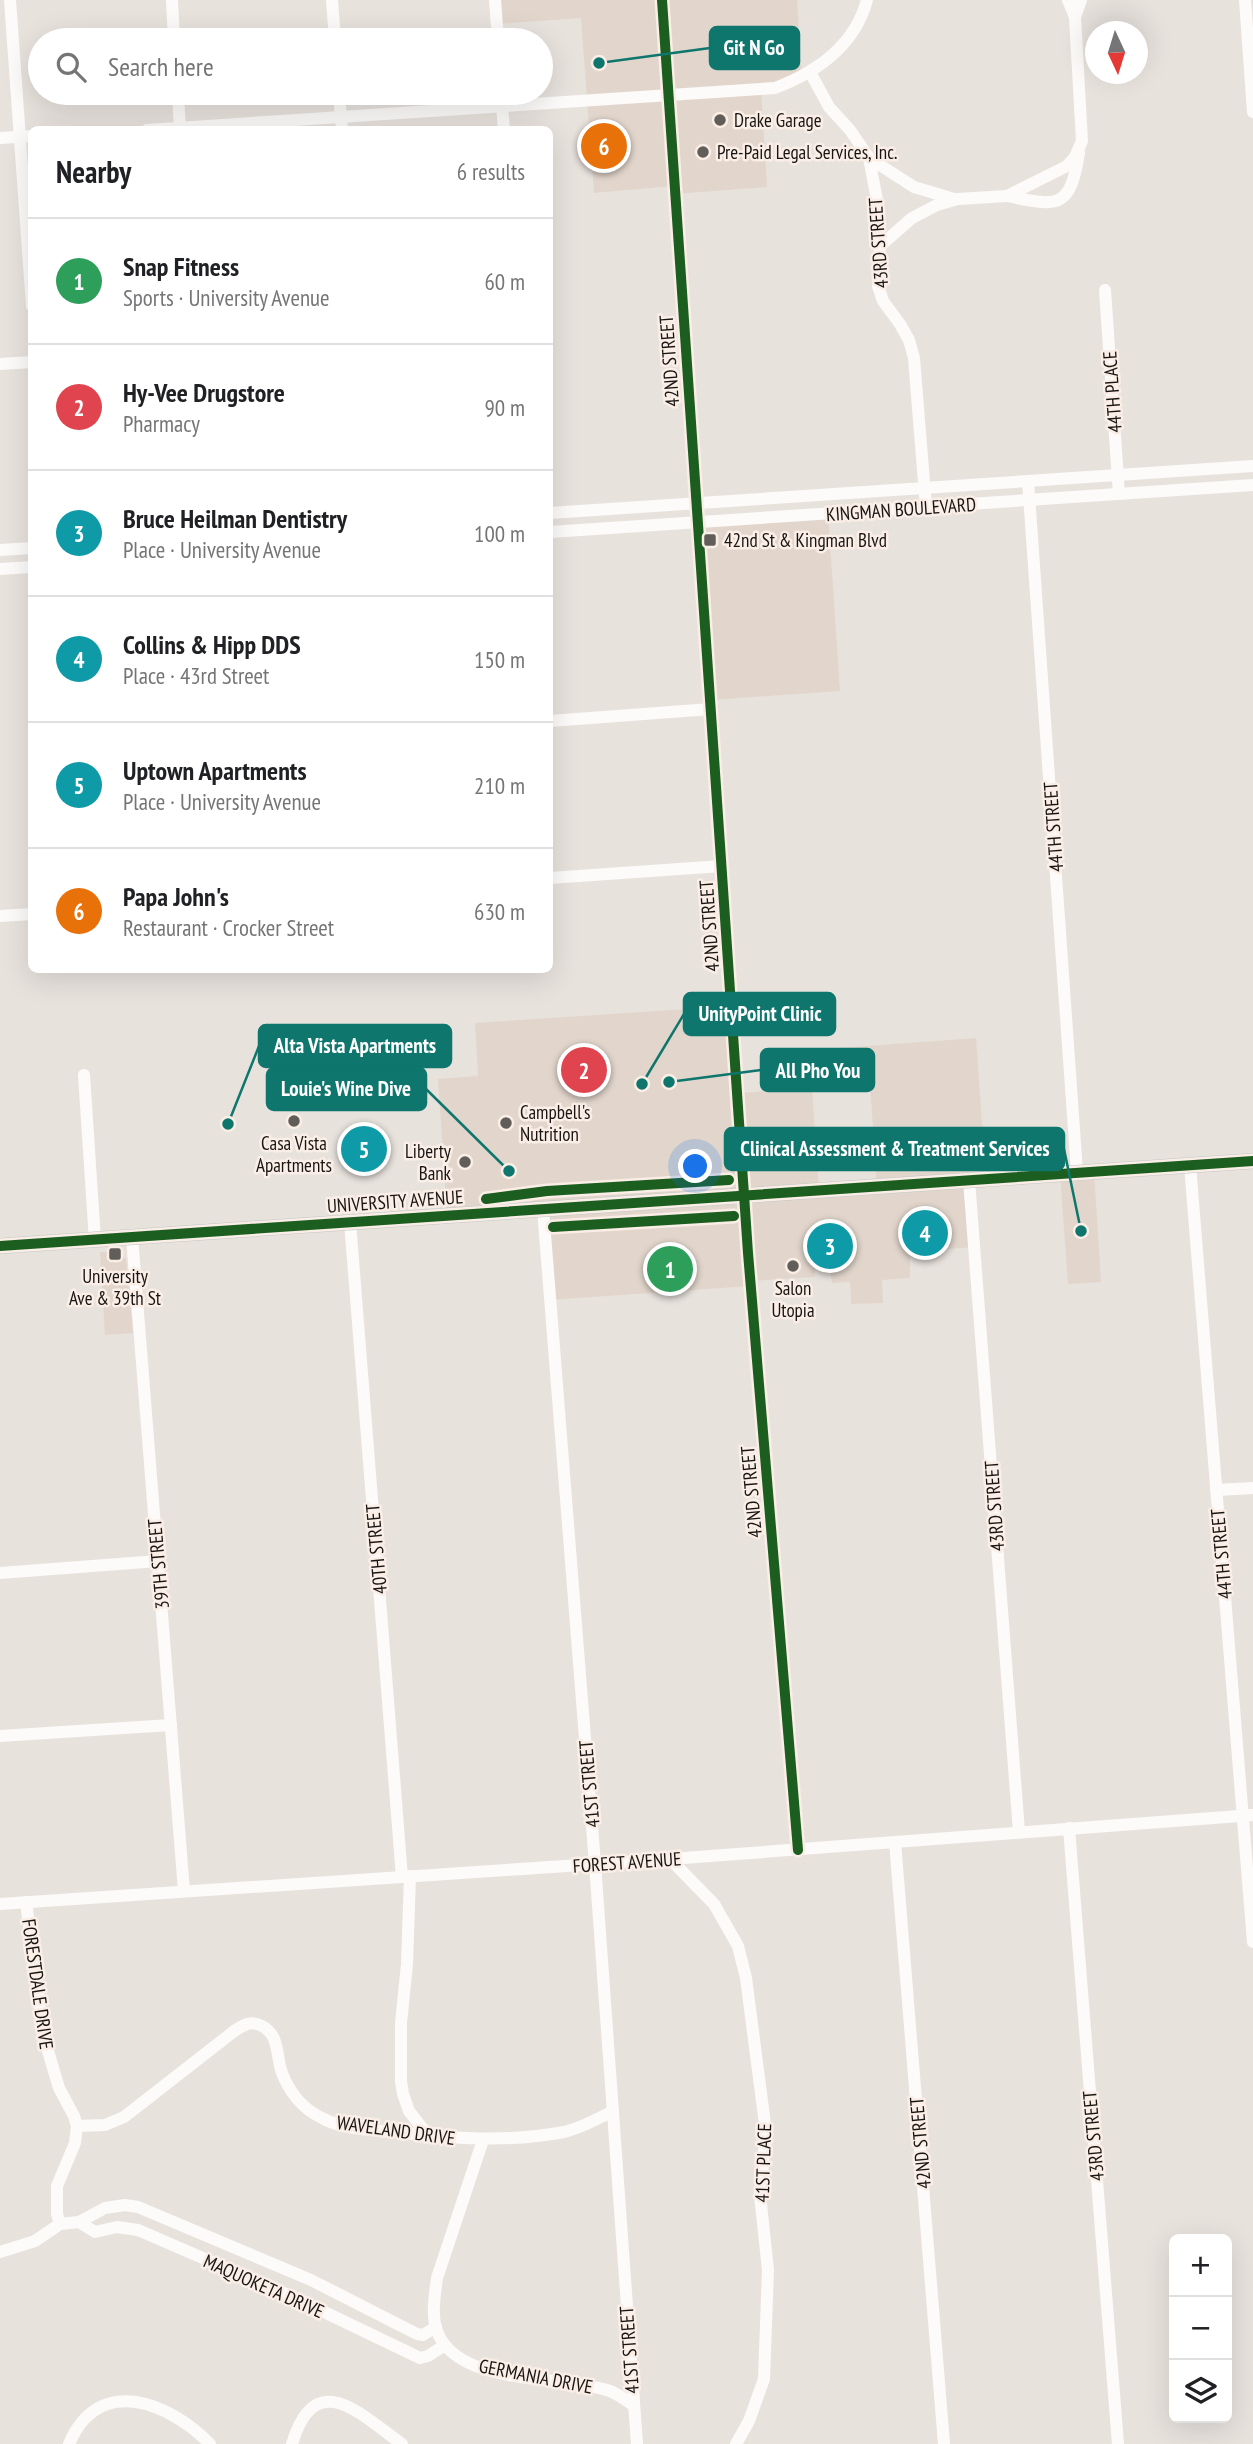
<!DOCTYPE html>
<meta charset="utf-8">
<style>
:root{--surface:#fff;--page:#f2f2f2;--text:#202124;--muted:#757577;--line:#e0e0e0;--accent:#db2777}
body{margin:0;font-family:"PT Sans Narrow",sans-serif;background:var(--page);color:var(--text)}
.controls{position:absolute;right:21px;bottom:21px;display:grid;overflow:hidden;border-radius:10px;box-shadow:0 7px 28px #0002}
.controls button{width:63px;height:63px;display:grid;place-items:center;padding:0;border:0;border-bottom:2px solid var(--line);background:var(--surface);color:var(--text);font:35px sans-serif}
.compass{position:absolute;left:1085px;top:21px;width:63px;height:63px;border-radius:50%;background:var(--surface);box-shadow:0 7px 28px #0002;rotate:176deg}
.you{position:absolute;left:696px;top:1167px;width:24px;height:24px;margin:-18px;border:5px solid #fff;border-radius:50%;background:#1a73e8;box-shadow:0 0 0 10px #1a73e833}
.badge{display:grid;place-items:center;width:46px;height:46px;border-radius:50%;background:var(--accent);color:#fff;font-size:23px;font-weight:700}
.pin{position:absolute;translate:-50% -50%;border:4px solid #fff;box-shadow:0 2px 7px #0006}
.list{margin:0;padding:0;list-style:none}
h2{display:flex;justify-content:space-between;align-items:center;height:91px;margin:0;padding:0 28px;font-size:30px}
h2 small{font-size:23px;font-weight:400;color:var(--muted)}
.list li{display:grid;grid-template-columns:46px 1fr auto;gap:21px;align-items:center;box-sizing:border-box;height:126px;padding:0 28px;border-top:2px solid var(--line)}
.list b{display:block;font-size:26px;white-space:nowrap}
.list p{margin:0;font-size:23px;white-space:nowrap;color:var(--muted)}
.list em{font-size:23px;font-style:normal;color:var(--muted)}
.icon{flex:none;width:38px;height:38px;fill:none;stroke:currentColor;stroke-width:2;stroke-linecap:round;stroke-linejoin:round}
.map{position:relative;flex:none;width:1253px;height:2444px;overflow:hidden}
.search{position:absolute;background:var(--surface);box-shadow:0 7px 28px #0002;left:28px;top:28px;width:525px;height:77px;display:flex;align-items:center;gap:18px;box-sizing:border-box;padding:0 24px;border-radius:38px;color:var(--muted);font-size:26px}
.panel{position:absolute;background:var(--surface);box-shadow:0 7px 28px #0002;left:28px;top:126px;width:525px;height:847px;border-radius:10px}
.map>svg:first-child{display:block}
.built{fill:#e2d6cc}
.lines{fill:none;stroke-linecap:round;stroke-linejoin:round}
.minor{stroke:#fcfbfa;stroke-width:12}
.major{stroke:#c0c7c5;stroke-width:16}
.cycleway-casing{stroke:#faeee6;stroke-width:15}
.cycleway{stroke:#1b5e20;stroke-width:10}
.poi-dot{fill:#615d59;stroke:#faeee6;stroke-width:2.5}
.labels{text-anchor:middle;stroke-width:5;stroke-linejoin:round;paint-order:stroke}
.poi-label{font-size:19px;fill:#181512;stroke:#faeee6;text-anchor:start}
.street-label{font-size:19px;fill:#181512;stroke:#faeee6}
.leader{fill:none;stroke:#0f766e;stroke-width:2.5}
.callout-dot{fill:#0f766e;stroke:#faeee6;stroke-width:2.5}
.callout{fill:#0f766e;stroke:#0f766e;stroke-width:2.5}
.callout-label{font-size:21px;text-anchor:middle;font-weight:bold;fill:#fff}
</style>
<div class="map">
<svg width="1253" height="2444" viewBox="0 0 1253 2444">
<rect width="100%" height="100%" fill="#e8e2dd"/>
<g class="built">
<polygon points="495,0 797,0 802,77 761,89 767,187 674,194 673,186 594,193 581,18 497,24"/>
<polygon points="828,514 840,691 711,700 698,522"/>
<polygon points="732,1006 738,1093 812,1088 819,1189 877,1185 870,1084 830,1087 826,1049 976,1038 986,1178 970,1180 974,1247 910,1252 910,1278 882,1280 883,1303 851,1304 850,1282 832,1283 830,1268 815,1269 815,1277 751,1281 751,1286 550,1300 543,1209 447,1215 438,1079 478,1076 475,1023"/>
<polygon points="1094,1171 1101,1282 1068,1284 1060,1174"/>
<polygon points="100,1252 116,1252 126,1259 133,1333 105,1335"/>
</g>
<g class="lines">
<g class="minor">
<polyline points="10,0 32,306"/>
<polyline points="172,0 174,40"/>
<polyline points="332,0 335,40"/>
<polyline points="495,0 498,40"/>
<polyline points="662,0 748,1253 798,1850"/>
<polyline points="1068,0 1075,17"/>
<polyline points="1245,0 1253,112"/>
<polyline points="810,72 829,107 850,130 869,158 877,200 880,246 878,286 883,301 900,324 909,340 914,358 926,507"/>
<polyline points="178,93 180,130"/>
<polyline points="339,93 342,130"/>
<polyline points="501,93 504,130"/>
<path d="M147 130 775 88C817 72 855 45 867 0"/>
<polyline points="0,138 32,136"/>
<polyline points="869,158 914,187 954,199"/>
<path d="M1007 196C1059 207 1070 209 1079 153"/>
<polyline points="880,246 912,218 937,205 958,199 1007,196 1067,166 1075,157 1082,141 1075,17 1081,0"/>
<polyline points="1105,290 1119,494"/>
<polyline points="0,364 32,362"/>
<polyline points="1028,481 1077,1172"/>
<polyline points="550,513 1253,466"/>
<polyline points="550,532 1253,485"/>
<polyline points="0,550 32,548"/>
<polyline points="0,569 32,567"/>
<polyline points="550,721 711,709"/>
<polyline points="550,878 722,866"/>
<polyline points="0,916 32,914"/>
<polyline points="84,1075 95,1240"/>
<polyline points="1190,1165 1253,1942"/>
<polyline points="969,1180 1019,1832"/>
<polyline points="543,1209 595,1864 637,2444"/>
<polyline points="350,1222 402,1877"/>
<polyline points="132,1237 184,1891"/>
<polyline points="1216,1490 1253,1488"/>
<polyline points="0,1573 158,1561"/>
<polyline points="0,1736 171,1725"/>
<polyline points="1069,1828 1118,2444"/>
<polyline points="895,1842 944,2444"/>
<polyline points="670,1859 714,1904 738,1946 746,1978 766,2132 760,2195 768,2270 764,2379 749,2421 736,2444"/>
<polyline points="410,1876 407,1964 401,2023 401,2081 403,2094 409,2111 422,2128 434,2136"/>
<polyline points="26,1902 43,2034 59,2088 74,2116 77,2126 75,2143 57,2186 57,2214 60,2224"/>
<polyline points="0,1904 670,1859 1253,1815"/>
<path d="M77 2126 105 2125 124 2117 233 2032C243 2025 251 2020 262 2026 280 2035 276 2057 282 2073 289 2091 302 2108 320 2117 341 2129 368 2130 393 2132 450 2138 506 2143 564 2132 581 2128 597 2119 613 2111"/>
<path d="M483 2140 437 2278C435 2294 431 2315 437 2331 457 2387 565 2375 610 2391 618 2394 626 2400 633 2405"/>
<polyline points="79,2222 95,2232 117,2227 138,2230 293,2297 420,2358 428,2356 445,2345"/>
<polyline points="0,2252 35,2241 60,2224 79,2222 105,2208 125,2205 138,2207 311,2280 417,2334 423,2335 436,2327"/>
<path d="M69 2444C99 2373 170 2403 210 2444"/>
<path d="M292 2444C315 2366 360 2414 402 2444"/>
</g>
<polyline class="major" points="0,1246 1253,1161"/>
<defs>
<g id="cycleway">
<polyline points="662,0 748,1253 798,1850"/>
<polyline points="486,1199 547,1191 729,1180"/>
<polyline points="553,1227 734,1216"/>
<polyline points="0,1246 1253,1161"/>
</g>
</defs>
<use href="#cycleway" class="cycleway-casing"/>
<use href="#cycleway" class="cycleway"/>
</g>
<g class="poi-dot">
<circle cx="720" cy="120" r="7"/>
<circle cx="703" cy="152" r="7"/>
<rect x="703" y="533" width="14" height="14" rx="3.5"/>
<circle cx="294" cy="1121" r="7"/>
<circle cx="506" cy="1123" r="7"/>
<circle cx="465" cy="1162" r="7"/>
<rect x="108" y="1247" width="14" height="14" rx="3.5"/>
<circle cx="793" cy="1266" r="7"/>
</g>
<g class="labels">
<g class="poi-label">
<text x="734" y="127">Drake Garage</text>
<text x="717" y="159">Pre-Paid Legal Services, Inc.</text>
<text x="724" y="547">42nd St &amp; Kingman Blvd</text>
<text x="520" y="1119">Campbell's<tspan x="520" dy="22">Nutrition</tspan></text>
<text x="294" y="1150" text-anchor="middle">Casa Vista<tspan x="294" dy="22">Apartments</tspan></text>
<text x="451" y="1158" text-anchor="end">Liberty<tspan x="451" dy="22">Bank</tspan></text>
<text x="115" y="1283" text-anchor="middle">University<tspan x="115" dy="22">Ave &amp; 39th St</tspan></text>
<text x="793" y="1295" text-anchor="middle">Salon<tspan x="793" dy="22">Utopia</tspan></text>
</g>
<g class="street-label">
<text transform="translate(878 243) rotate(-94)" y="7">43RD STREET</text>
<text transform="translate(669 361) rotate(-94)" y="7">42ND STREET</text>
<text transform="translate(1112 392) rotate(-94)" y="7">44TH PLACE</text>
<text transform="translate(901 509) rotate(-4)" y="7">KINGMAN BOULEVARD</text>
<text transform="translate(1053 827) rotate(-94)" y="7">44TH STREET</text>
<text transform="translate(709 926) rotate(-94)" y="7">42ND STREET</text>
<text transform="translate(395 1201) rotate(-4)" y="7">UNIVERSITY AVENUE</text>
<text transform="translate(751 1492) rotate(-95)" y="7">42ND STREET</text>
<text transform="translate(994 1506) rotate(-94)" y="7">43RD STREET</text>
<text transform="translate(376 1549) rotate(-95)" y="7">40TH STREET</text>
<text transform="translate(1221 1554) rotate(-95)" y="7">44TH STREET</text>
<text transform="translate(158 1564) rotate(-95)" y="7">39TH STREET</text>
<text transform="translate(589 1784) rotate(-95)" y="7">41ST STREET</text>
<text transform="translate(627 1862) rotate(-4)" y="7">FOREST AVENUE</text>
<text transform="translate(38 1984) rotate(82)" y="7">FORESTDALE DRIVE</text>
<text transform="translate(396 2130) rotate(8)" y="7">WAVELAND DRIVE</text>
<text transform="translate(1093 2136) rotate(-95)" y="7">43RD STREET</text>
<text transform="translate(920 2143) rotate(-95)" y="7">42ND STREET</text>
<text transform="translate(763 2163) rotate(-88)" y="7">41ST PLACE</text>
<text transform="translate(264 2286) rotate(24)" y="7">MAQUOKETA DRIVE</text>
<text transform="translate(629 2350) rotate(-94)" y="7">41ST STREET</text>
<text transform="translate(536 2376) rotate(11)" y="7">GERMANIA DRIVE</text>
</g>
</g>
<path class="leader" d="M599 63L710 48M642 1084L684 1014M228 1124L259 1046M669 1082L761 1070M509 1171L426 1089M1081 1231L1064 1149"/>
<g class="callout-dot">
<circle cx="599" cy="63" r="7"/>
<circle cx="642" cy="1084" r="7"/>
<circle cx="228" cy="1124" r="7"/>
<circle cx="669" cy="1082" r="7"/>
<circle cx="509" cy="1171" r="7"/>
<circle cx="1081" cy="1231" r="7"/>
</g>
<g class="callout">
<rect x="710" y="27" width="89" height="42" rx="7"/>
<rect x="684" y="993" width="151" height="42" rx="7"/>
<rect x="259" y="1025" width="192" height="42" rx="7"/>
<rect x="761" y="1049" width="113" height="42" rx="7"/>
<rect x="267" y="1068" width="159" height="42" rx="7"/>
<rect x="725" y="1128" width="339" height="42" rx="7"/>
</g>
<g class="callout-label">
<text x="754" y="55">Git N Go</text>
<text x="760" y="1021">UnityPoint Clinic</text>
<text x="355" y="1053">Alta Vista Apartments</text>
<text x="818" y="1078">All Pho You</text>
<text x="346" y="1096">Louie's Wine Dive</text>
<text x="895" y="1156">Clinical Assessment &amp; Treatment Services</text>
</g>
</svg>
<div class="controls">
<button>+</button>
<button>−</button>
<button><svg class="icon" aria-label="layers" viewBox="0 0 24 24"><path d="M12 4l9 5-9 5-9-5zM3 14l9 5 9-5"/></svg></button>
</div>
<svg class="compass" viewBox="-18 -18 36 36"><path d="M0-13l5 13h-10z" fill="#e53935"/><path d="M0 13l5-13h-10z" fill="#757577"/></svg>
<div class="you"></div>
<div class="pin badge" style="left:670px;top:1269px;background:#2e9e5b">1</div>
<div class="pin badge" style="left:584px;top:1070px;background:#e0444e">2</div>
<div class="pin badge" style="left:830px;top:1246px;background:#0f9aa8">3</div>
<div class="pin badge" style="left:925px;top:1233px;background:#0f9aa8">4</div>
<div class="pin badge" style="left:364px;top:1149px;background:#0f9aa8">5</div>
<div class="pin badge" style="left:604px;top:146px;background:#e8710a">6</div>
<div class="search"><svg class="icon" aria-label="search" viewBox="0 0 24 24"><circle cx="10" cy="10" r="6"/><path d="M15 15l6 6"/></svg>Search here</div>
<section class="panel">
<h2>Nearby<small>6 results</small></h2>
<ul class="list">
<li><span class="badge" style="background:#2e9e5b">1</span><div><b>Snap Fitness</b><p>Sports · University Avenue</p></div><em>60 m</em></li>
<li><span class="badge" style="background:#e0444e">2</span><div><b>Hy-Vee Drugstore</b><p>Pharmacy</p></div><em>90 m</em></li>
<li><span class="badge" style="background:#0f9aa8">3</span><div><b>Bruce Heilman Dentistry</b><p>Place · University Avenue</p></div><em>100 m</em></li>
<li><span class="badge" style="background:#0f9aa8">4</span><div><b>Collins &amp; Hipp DDS</b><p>Place · 43rd Street</p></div><em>150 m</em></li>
<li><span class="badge" style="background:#0f9aa8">5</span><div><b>Uptown Apartments</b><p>Place · University Avenue</p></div><em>210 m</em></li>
<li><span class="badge" style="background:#e8710a">6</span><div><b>Papa John's</b><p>Restaurant · Crocker Street</p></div><em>630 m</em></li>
</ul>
</section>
</div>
